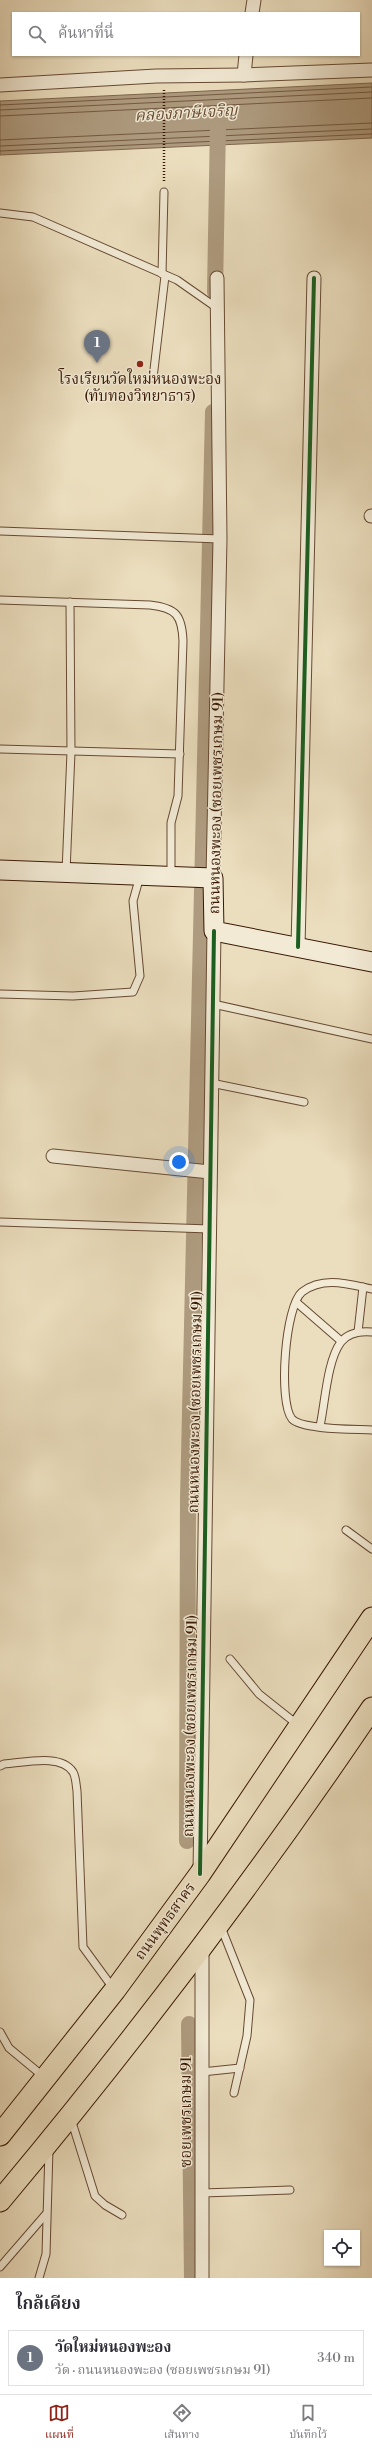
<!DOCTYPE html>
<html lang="th">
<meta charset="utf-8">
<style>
:root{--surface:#fff;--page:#f2f2f3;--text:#2b2b33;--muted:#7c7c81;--line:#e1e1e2;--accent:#8f2418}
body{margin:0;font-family:"Libre Bodoni","Noto Serif Thai",serif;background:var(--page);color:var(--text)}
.controls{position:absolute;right:12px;bottom:12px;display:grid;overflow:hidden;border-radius:0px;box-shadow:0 1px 3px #0004}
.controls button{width:36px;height:36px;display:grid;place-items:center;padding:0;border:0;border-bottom:1px solid var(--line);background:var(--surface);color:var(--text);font:20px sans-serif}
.you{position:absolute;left:179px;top:1162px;width:14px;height:14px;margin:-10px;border:3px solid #fff;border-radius:50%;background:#1a73e8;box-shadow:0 0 0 6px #1a73e833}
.badge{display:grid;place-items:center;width:26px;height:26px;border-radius:50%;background:var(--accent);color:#fff;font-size:13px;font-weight:700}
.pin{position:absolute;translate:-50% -33px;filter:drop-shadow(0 1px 2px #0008)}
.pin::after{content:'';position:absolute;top:21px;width:14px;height:12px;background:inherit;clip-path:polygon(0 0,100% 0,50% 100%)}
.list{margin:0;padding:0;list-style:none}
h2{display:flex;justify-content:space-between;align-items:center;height:52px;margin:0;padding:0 16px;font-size:17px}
h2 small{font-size:13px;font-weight:400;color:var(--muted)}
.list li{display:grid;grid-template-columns:26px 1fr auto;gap:12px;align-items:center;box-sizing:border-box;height:56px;margin:0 8px 8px;padding:0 8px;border:1px solid var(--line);border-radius:0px}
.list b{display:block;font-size:15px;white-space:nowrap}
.list p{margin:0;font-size:13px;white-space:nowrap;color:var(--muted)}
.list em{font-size:13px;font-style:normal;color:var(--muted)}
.icon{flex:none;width:22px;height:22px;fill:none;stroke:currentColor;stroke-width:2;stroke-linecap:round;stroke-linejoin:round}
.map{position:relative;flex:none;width:372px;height:2278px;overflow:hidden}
.search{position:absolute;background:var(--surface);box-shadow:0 1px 3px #0004;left:12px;right:12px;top:12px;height:44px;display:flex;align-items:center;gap:10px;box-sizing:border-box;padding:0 14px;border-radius:0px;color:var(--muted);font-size:15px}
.sheet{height:116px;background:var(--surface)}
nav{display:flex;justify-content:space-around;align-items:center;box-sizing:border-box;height:56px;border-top:1px solid var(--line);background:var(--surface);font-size:11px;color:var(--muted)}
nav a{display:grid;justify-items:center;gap:2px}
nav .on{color:var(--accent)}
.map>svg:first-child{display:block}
.water{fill:#ae9b7f;stroke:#7f674e}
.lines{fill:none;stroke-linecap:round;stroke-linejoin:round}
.shore{stroke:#745a42;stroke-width:1}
.canal{stroke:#ae9b7f;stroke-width:16}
.lane-casing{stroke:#664a32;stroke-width:9}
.street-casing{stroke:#664a32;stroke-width:15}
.secondary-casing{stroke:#391804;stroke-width:21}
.primary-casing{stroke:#391804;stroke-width:23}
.path{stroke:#391804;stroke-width:2.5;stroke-dasharray:1 2;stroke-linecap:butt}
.lane{stroke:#f2ead5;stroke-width:7}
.street{stroke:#f2ead5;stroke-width:13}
.secondary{stroke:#f2ead5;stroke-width:19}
.primary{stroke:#ebdebe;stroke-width:21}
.cycleway-casing{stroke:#f2ead5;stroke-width:6}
.cycleway{stroke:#1b5e20;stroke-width:4}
.poi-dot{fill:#8f2418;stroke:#f2ead5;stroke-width:1.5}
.labels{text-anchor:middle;stroke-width:3;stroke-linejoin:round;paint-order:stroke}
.poi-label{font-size:15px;fill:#391804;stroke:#f2ead5}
.street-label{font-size:15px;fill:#391804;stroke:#f2ead5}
.water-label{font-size:16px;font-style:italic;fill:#684c35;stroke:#f2ead5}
</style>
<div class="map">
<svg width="372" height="2278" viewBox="0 0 372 2278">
<rect width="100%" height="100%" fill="#ebdebe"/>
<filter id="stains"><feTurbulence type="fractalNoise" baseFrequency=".005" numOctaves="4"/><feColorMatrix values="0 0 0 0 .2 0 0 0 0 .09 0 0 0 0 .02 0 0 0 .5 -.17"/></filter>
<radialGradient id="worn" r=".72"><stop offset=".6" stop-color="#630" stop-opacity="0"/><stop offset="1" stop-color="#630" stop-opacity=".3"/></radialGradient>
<polygon class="water" points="372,83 372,138 0,155 0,101"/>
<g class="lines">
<g class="shore">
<polyline points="0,105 372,87"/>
<polyline points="0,110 372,92"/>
<polyline points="0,116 372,98"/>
<polyline points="0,140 372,123"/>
<polyline points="0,146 372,129"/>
<polyline points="0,151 372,134"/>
</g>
<g class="canal">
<polyline points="215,292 218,124"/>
<polyline points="187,1841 188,1499 213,412"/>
<polyline points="189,2024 192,2278"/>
</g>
<defs>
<g id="lane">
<polyline points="0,213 33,217 177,280 217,308"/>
<polyline points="162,274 164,192"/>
<polyline points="153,378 165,276"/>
<polyline points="0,531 220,539"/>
<path d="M0 600 150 605C176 608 182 615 183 641L178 796 171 823V876"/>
<polyline points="0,749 180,754"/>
<polyline points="66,872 71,752 70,602"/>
<polyline points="0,994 73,996 133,992 140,976 133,901 140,876"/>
<polyline points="213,1004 372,1039"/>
<polyline points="211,1083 304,1102"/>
<polyline points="0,1222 210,1229"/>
<path d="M372 1289C348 1284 323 1276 302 1292 285 1306 278 1402 292 1419 302 1430 356 1429 372 1430"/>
<polyline points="296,1302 341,1341"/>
<polyline points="358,1332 363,1287"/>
<path d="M320 1426C325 1404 327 1360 341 1342 348 1333 361 1331 372 1332"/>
<polyline points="346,1530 372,1549"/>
<polyline points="230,1659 259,1694 298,1725"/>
<path d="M0 1766 4 1764C23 1763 61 1753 73 1772 76 1777 76 1785 77 1791L83 1947 113 1988"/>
<polyline points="221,1927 250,2000 247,2036 234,2093"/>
<polyline points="0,2032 9,2048 44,2077"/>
<polyline points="202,2072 240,2068"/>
<polyline points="71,2119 95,2196 105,2205 122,2215"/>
<polyline points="202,2193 290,2190"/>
<polyline points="0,2267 46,2214"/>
<polyline points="39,2278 46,2254 49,2149"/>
</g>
<g id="street">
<polyline points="252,13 254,0"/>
<polyline points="246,55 244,75 372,70"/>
<polyline points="0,85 156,76 244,75"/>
<polyline points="371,516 372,516"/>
<polyline points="213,878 220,539 217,278"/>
<polyline points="298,947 314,278"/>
<polyline points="53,1156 210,1172"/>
<polyline points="200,1873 214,931"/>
<polyline points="202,2278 202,1946"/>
</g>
<polyline id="secondary" points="0,870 213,878 214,931 372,962"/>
<g id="primary">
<polyline points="0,2135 115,1990 200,1874 372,1618"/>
<path d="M0 2201C132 2043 257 1879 372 1708"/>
</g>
</defs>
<use href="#lane" class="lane-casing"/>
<use href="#street" class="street-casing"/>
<use href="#secondary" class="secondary-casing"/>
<use href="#primary" class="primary-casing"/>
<polyline class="path" points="164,90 164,181"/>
<use href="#lane" class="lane"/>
<use href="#street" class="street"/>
<use href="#secondary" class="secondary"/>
<use href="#primary" class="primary"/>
<defs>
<g id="cycleway">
<polyline points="298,947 314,278"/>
<polyline points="200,1874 214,931"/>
</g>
</defs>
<use href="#cycleway" class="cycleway-casing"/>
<use href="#cycleway" class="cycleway"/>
</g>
<circle class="poi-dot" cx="140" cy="364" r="4"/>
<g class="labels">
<g class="poi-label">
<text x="140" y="384">โรงเรียนวัดใหม่หนองพะอง<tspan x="140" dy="17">(ทับทองวิทยาธาร)</tspan></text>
</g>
<g class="street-label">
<text transform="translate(216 803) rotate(-89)" y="5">ถนนหนองพะอง (ซอยเพชรเกษม 91)</text>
<text transform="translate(195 1402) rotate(-89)" y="5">ถนนหนองพะอง (ซอยเพชรเกษม 91)</text>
<text transform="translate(190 1726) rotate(-89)" y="5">ถนนหนองพะอง (ซอยเพชรเกษม 91)</text>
<text transform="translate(165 1921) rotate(-54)" y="5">ถนนพุทธสาคร</text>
<text transform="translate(186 2112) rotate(-90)" y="5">ซอยเพชรเกษม 91</text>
</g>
<g class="water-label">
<text transform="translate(186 112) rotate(-3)" y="6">คลองภาษีเจริญ</text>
</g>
</g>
<rect width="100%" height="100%" filter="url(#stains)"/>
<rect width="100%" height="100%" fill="url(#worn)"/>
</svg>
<div class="controls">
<button><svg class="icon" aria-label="locate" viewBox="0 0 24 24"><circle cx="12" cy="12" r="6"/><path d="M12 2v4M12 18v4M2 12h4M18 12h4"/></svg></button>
</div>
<div class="you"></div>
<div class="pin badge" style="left:97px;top:363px;background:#6b7280">1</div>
<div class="search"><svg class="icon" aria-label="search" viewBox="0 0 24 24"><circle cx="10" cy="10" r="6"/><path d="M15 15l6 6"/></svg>ค้นหาที่นี่</div>
</div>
<section class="sheet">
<h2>ใกล้เคียง<small></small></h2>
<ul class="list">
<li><span class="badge" style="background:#6b7280">1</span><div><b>วัดใหม่หนองพะอง</b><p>วัด · ถนนหนองพะอง (ซอยเพชรเกษม 91)</p></div><em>340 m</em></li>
</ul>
</section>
<nav>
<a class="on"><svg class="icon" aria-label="map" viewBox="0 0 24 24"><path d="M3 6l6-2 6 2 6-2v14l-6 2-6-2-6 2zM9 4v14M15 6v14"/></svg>แผนที่</a>
<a><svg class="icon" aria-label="directions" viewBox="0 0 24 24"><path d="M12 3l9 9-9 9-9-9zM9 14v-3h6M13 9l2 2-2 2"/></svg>เส้นทาง</a>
<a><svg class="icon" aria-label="saved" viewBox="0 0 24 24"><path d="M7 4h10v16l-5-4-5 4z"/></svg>บันทึกไว้</a>
</nav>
